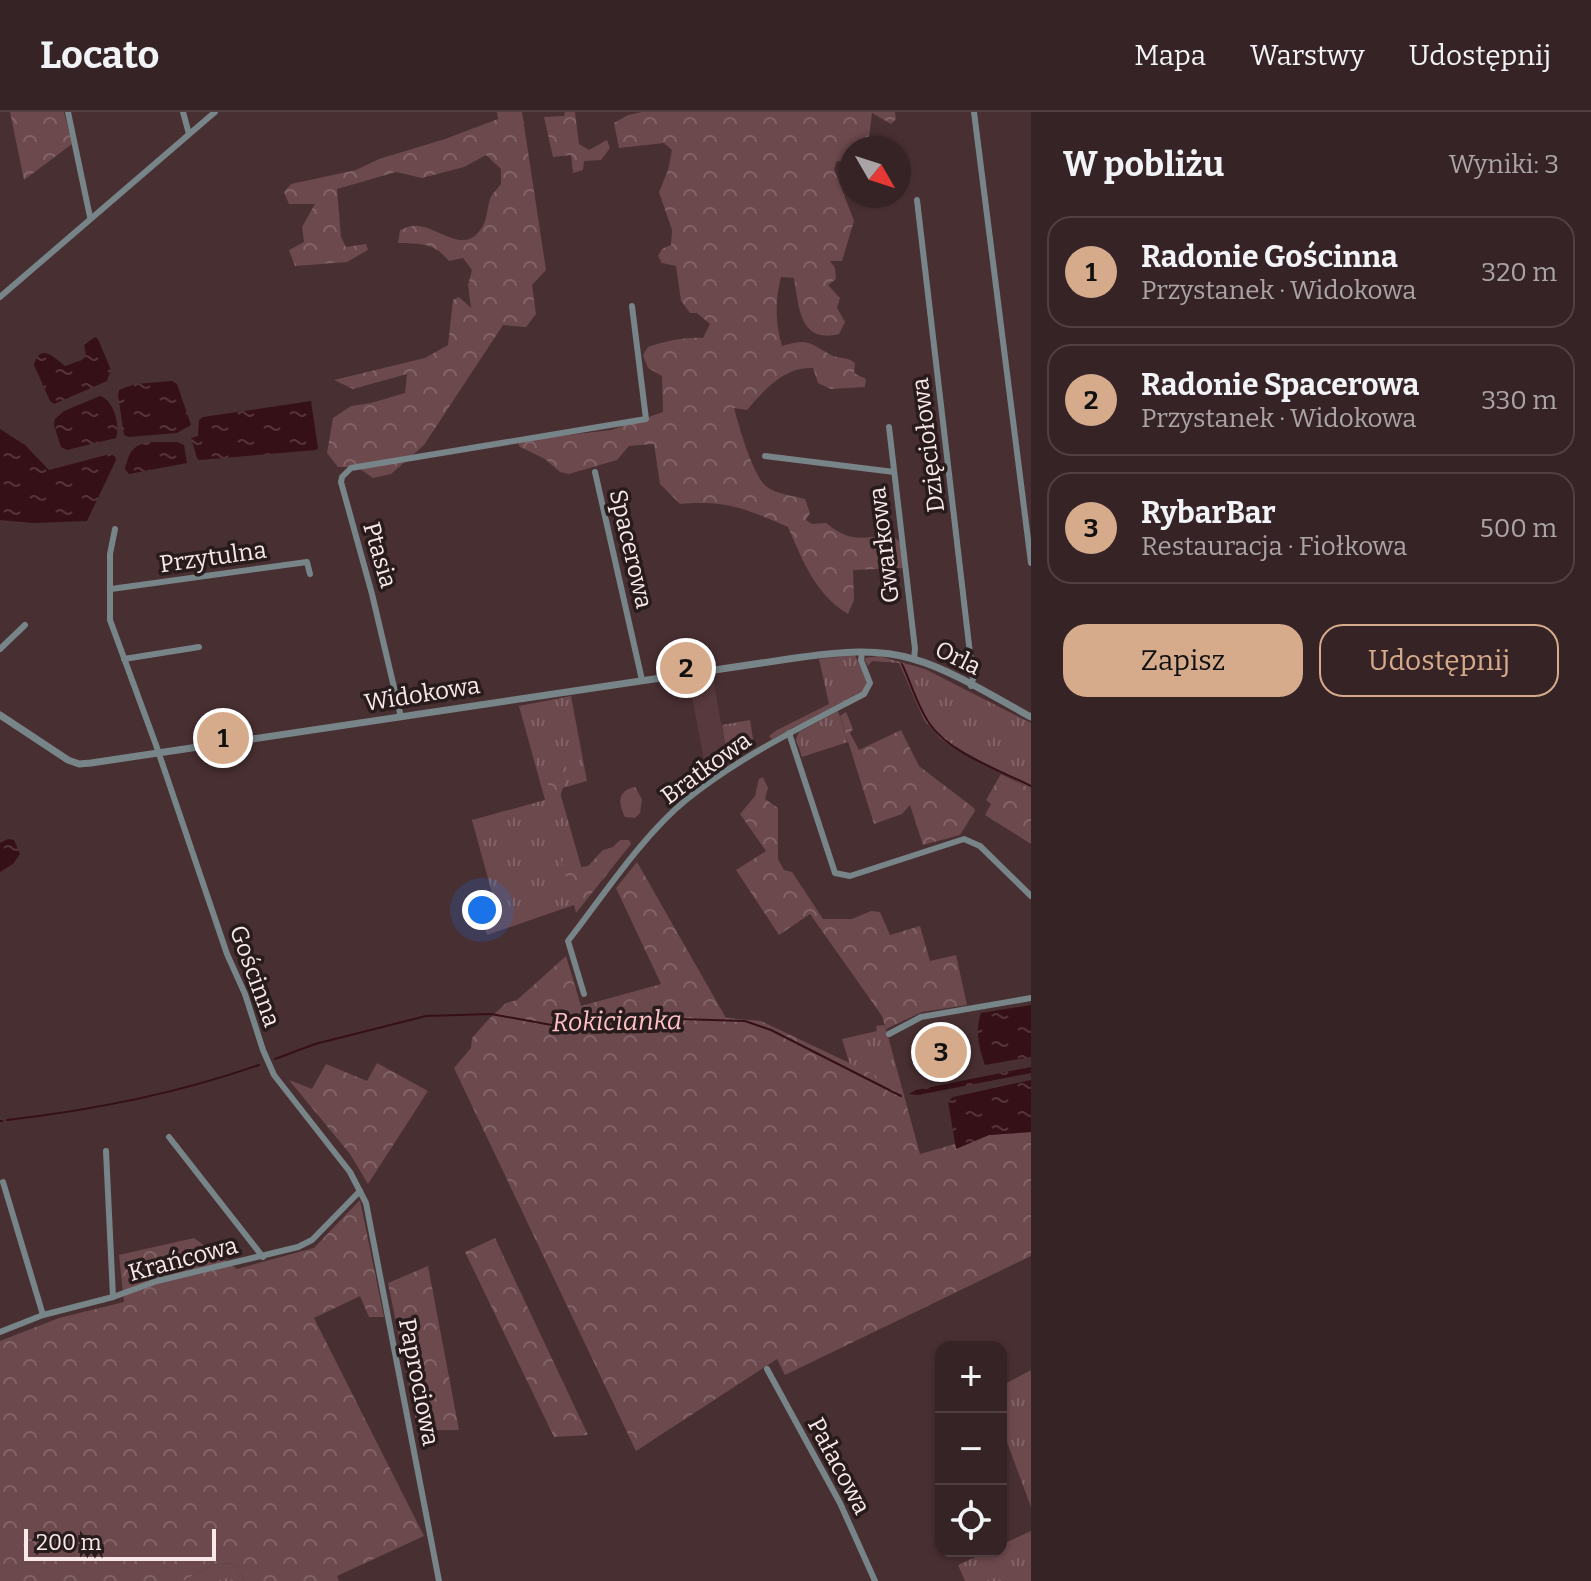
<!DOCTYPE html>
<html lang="pl">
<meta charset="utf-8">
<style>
:root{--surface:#362326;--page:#412f32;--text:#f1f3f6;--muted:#aaa4a7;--line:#504043;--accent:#d6ab8b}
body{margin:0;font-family:Bitter,serif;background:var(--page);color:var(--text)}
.controls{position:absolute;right:24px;bottom:24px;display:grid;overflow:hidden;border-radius:16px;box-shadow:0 2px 6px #0004}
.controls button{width:72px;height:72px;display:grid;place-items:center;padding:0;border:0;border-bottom:2px solid var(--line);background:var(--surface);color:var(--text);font:40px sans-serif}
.compass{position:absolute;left:839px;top:24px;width:72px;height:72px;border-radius:50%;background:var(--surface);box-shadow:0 2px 6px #0004;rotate:129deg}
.scale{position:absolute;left:24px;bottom:20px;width:192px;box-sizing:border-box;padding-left:8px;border:4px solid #f9e8ea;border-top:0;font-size:22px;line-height:28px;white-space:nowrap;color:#f9e8ea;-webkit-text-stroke:6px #271b1c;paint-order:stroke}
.you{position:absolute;left:482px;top:798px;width:28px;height:28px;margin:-20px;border:6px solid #fff;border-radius:50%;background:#1a73e8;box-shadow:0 0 0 12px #1a73e833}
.badge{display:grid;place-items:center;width:52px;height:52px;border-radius:50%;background:var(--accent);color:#111;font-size:26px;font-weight:700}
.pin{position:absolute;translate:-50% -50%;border:4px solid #fff;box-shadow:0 2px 8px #0006}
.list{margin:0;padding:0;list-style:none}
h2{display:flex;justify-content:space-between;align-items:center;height:104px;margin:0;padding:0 32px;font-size:34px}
h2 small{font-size:26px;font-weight:400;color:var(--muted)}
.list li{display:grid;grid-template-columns:52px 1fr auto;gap:24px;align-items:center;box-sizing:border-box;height:112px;margin:0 16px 16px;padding:0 16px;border:2px solid var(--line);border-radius:24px}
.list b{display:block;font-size:30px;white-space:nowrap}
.list p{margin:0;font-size:26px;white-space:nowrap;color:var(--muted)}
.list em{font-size:26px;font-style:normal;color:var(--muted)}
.actions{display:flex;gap:16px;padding:24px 32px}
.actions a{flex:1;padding:18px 0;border:2px solid var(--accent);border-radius:24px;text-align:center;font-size:28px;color:var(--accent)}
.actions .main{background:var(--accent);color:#111}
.icon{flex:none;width:44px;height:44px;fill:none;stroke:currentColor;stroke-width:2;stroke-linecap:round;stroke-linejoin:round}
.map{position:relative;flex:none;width:1031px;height:1469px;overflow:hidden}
header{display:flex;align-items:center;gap:48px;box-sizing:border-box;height:112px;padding:0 40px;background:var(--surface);border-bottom:2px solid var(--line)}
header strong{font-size:38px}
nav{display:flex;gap:44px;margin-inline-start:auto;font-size:28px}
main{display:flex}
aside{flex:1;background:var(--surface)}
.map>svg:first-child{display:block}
.built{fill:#58393d}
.grass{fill:url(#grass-tufts)}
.forest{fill:url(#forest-crowns)}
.water{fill:url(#water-ripples)}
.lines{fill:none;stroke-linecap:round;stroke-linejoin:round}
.stream{stroke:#361017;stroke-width:2}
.minor{stroke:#778488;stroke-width:6}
.tertiary{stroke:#778488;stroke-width:7}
.labels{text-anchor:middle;stroke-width:7;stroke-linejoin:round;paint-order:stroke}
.street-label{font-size:24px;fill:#f9e8ea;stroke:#271b1c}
.water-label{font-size:26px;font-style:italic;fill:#febfc5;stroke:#271b1c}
</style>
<header>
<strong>Locato</strong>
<nav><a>Mapa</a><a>Warstwy</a><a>Udostępnij</a></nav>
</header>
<main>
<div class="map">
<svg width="1031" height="1469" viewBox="0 0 1031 1469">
<defs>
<pattern id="grass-tufts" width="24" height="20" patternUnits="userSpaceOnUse" patternTransform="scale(2)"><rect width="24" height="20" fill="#6c494d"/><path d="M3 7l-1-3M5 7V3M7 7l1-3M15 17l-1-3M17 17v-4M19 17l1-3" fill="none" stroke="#826367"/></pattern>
<pattern id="forest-crowns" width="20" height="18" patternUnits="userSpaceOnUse" patternTransform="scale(2)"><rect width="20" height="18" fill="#6c494d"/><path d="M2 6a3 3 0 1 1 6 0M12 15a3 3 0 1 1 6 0" fill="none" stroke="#826367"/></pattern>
<pattern id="water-ripples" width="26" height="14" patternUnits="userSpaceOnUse" patternTransform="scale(2)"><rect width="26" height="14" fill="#361017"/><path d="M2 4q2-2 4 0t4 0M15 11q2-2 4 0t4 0" fill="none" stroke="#543339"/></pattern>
</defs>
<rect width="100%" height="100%" fill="#482f32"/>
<polygon class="built" points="713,565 728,651 707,665 689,568"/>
<g class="grass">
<polygon points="855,543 867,568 865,578 772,627 769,624 777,618 829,592 819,547"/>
<polygon points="879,544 925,557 1031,611 1031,677 941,627 924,608 899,551 872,549 868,554 864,546"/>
<polygon points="571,584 587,669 559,677 587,775 574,793 487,823 476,786 492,781 472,708 545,688 519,594"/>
<polygon points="838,599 848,630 802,645 796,627 799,620"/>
<polygon points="750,608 754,633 728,651 722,613"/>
<polygon points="884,913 886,917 902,976 850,953 842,927 877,919 876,914"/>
<polygon points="1031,1258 1031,1395 1001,1314 1001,1274"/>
<polygon points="1031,1419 1031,1469 965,1469 958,1453 988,1439 1001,1439 1001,1433"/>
<polygon points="229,1451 236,1454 245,1469 183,1469 212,1453"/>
</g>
<g class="forest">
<polygon points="10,0 64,0 72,32 24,68"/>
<path d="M497 0H522L546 158 532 173 536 202 526 215 503 213 424 333 391 362 373 366 357 355H338L327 341 333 306 351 294 371 291 405 281 407 262 353 277 334 268 425 246 448 233 453 188 459 185 471 196 468 173 472 158 463 146 449 149C433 130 421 132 398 131L400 118C406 116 412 113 418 114 436 115 461 139 477 122 488 111 486 100 490 87 492 82 498 76 501 72V57L486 43 464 55 422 66 396 60 337 77 341 125 346 135 366 132 368 138 347 150 295 154 289 138 304 130 302 115 315 92H289L284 80 291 72 356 58 379 47 445 27 498 7Z"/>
<polygon points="565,0 575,0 579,32 589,38 607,28 610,36 601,48 584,49 583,58 573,61 571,43 553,45 544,5 564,4"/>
<path d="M642 0H895L896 7 891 12 872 1 869 26 864 36H851V64L845 49H837L834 57 854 109 842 149H830L835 156 836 167 828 173 840 186 837 196 845 210 839 222C799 232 799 194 794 166L781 165C775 189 775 210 782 234 810 226 808 231 831 243 839 247 846 244 855 251L854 261 866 267 865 275 831 277 818 271 813 256C785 254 764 278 747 298L734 296C739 314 753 365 767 375 777 382 793 384 805 387L810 401 806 408 812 412 826 411C852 432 862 425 892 423L901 431 903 456 853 458 854 488 848 502C815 482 803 449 788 415 746 397 727 388 680 392L660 372 654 332 629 334 617 348 569 362 560 360 545 347 520 335 517 329 611 318 663 300 662 264 648 256 643 243 648 235C666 229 684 225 703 226L710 212 697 201H690L681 189 676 154 662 151 658 144 662 137 671 133 672 118 659 80 668 58 672 38 664 31 619 36 614 11 628 3Z"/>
<polygon points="846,600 853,617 850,621 859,638 901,618 919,654 974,696 975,699 960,723 923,733 910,693 902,702 874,712 840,604"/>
<path d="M566 653C568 661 561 682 558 691L554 692 546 665 548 656Z"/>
<polygon points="1001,662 1031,677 1031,732 985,703 991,692 986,688"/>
<polygon points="763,665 768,676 765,687 778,696 778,747 784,758 792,760 823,807 852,807 871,799 880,800 890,823 920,814 930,849 956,843 967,893 922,900 886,917 882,904 810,802 779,823 736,758 766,739 740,702 755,684 759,667"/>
<path d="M635 675 642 687 640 701 635 706 625 705C618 691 617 679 635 675Z"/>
<polygon points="620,728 629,728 631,732 576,801 571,779 561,751 566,743 576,745 580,755 588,754 603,738 613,735"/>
<polygon points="637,750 726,906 761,909 902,976 920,1042 955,1032 957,1036 989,1023 1031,1020 1031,1144 785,1263 777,1247 636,1339 454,956 471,936 472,926 488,908 506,891 517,888 566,844 581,894 661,872 616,776"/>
<polygon points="377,951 428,979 368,1072 350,1042 289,968 312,977 326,952 367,969"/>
<polygon points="360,1088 384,1205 369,1205 360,1184 314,1206 424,1424 337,1464 339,1469 245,1469 236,1454 229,1451 212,1453 183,1469 0,1469 0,1229 59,1206 124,1190 119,1143 194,1126 237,1157 314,1136"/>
<polygon points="495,1126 588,1323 554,1325 465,1140"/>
<polygon points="428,1154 459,1318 418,1318 388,1171"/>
</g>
<g class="water">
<path d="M95 225 98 227 111 258 107 269 54 292 50 289 34 253C40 229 56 247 65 254L82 248 86 243 84 233Z"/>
<polygon points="172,269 177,272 191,313 177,321 129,325 124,323 118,283 119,278 135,272"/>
<path d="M100 284C114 288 120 313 116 326L67 338 61 335 54 313 55 307 64 299Z"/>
<polygon points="311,289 318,336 316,338 199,348 197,346 191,326 198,324 199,308 203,305"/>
<polygon points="0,317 25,333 49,358 110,342 115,343 116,348 87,409 33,411 0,408"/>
<path d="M177 330 184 333 187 351 129 362C124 355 124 359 127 350 133 325 155 331 177 330Z"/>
<polygon points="8,727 14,728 20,742 13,752 0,760 0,731"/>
<path d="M1031 893V945L985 953C979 938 975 917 981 901Z"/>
<polygon points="1031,955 1031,961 918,983 909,982 916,978"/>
<polygon points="1031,968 1031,1020 989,1023 956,1037 948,989 953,985"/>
</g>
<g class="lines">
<g class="stream">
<path d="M902 552C911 571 917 593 929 611 948 640 1001 659 1031 674"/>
<polyline points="275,947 315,932 426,904 491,902 557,914 613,905 745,909 771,918 901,984"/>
<path d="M7 1008C95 998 176 982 259 953"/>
<polyline points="0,1009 2,1009"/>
</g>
<g class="minor">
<polyline points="68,0 90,105"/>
<polyline points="183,0 189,22"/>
<polyline points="974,0 1031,451"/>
<polyline points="917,88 973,567 971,574"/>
<polyline points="0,185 215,0"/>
<polyline points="889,315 915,537 914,547"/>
<polyline points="765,344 894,360"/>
<polyline points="595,360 642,568"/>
<polyline points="115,417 110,442 110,508 156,633 227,842 245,882 263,938 274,963 350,1060 366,1091 439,1469"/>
<polyline points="111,477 307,450 310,462"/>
<polyline points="0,537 25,513"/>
<polyline points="124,547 199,535"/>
<polyline points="401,605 372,482 341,370 342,365 351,356 646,307 632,194"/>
<polyline points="789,621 835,761 850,764 964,727 980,734 1031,784"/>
<path d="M584 882 568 829C603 784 643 723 686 688 739 645 803 614 864 582L870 571 861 548 862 540"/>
<polyline points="889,922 921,905 1031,886"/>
<polyline points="169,1025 263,1145"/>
<polyline points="106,1039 113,1185"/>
<polyline points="3,1070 43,1203"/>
<polyline points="0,1220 43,1203 113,1185 157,1169 298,1135 312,1128 360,1079"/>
<polyline points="767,1257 840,1391 875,1469"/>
</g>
<path class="tertiary" d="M0 603 68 648 79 652 91 651 795 546C834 541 874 535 913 547 950 557 996 586 1031 605"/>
</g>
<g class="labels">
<g class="street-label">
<text transform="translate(928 333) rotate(-97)" y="8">Dzięciołowa</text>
<text transform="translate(884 433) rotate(-97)" y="8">Gwarkowa</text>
<text transform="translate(631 437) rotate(77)" y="8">Spacerowa</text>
<text transform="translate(380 443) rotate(74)" y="8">Ptasia</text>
<text transform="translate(213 445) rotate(-8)" y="8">Przytulna</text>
<text transform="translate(958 546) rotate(26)" y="8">Orla</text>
<text transform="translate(422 582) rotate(-9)" y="8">Widokowa</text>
<text transform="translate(706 656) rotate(-36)" y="8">Bratkowa</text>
<text transform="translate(255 864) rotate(70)" y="8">Gościnna</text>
<text transform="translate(183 1147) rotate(-15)" y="8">Krańcowa</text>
<text transform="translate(419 1270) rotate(79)" y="8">Paprociowa</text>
<text transform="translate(839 1354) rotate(62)" y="8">Pałacowa</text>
</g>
<g class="water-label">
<text transform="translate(617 909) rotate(-1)" y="9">Rokicianka</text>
</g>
</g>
</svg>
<div class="controls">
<button>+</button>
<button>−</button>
<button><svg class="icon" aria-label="locate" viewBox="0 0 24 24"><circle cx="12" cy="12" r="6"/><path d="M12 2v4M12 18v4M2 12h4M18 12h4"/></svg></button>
</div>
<svg class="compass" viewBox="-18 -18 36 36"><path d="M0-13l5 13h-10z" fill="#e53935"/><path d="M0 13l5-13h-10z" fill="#aaa4a7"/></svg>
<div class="scale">200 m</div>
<div class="you"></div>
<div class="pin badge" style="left:223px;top:626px">1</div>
<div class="pin badge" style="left:686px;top:556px">2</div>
<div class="pin badge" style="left:941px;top:940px">3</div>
</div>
<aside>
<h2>W pobliżu<small>Wyniki: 3</small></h2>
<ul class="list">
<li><span class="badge">1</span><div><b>Radonie Gościnna</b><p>Przystanek · Widokowa</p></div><em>320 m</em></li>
<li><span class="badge">2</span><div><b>Radonie Spacerowa</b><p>Przystanek · Widokowa</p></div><em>330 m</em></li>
<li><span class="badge">3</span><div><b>RybarBar</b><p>Restauracja · Fiołkowa</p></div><em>500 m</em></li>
</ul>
<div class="actions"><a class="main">Zapisz</a><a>Udostępnij</a></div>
</aside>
</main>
